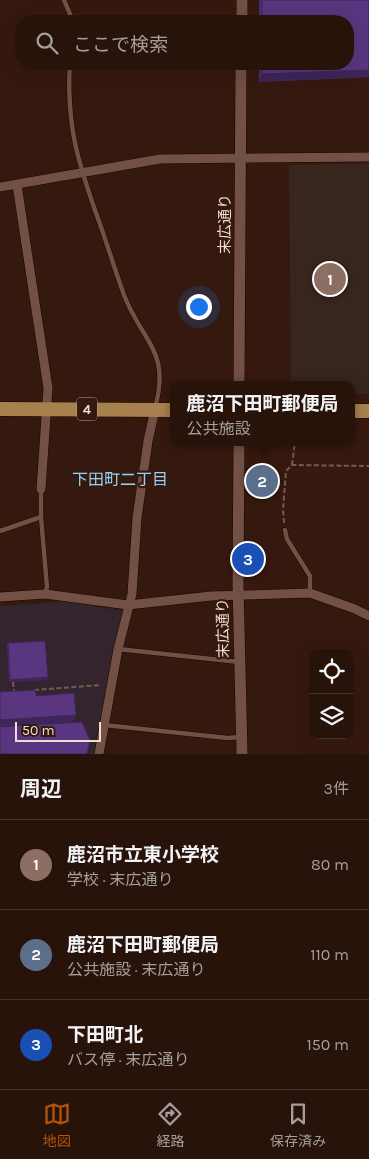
<!DOCTYPE html>
<html lang="ja">
<meta charset="utf-8">
<style>
:root{--surface:#28130a;--page:#342018;--text:#f1f3f6;--muted:#a59e9c;--line:#44322b;--accent:#b45309}
body{margin:0;font-family:Karla,"Noto Sans JP",sans-serif;background:var(--page);color:var(--text)}
.controls{position:absolute;right:15px;bottom:15px;display:grid;overflow:hidden;border-radius:10px;box-shadow:0 5px 20px #0002}
.controls button{width:45px;height:45px;display:grid;place-items:center;padding:0;border:0;border-bottom:1px solid var(--line);background:var(--surface);color:var(--text);font:25px sans-serif}
.scale{position:absolute;left:15px;bottom:12px;width:86px;box-sizing:border-box;padding-left:5px;border:2px solid #f0dcd4;border-top:0;font-size:14px;line-height:18px;white-space:nowrap;color:#f0dcd4;-webkit-text-stroke:4px #36190e;paint-order:stroke}
.you{position:absolute;left:198px;top:306px;width:18px;height:18px;margin:-12px;border:4px solid #fff;border-radius:50%;background:#1a73e8;box-shadow:0 0 0 8px #1a73e833}
.badge{display:grid;place-items:center;width:32px;height:32px;border-radius:50%;background:var(--accent);color:#fff;font-size:16px;font-weight:700}
.pin{position:absolute;translate:-50% -50%;border:2px solid #fff;box-shadow:0 1px 5px #0006}
.popup{position:absolute;left:170px;top:381px;width:185px;height:65px;box-sizing:border-box;display:grid;place-content:center;border-radius:10px;background:var(--surface);filter:drop-shadow(0 1px 4px #0005);font-size:16px;white-space:nowrap;color:var(--muted)}
.popup b{font-size:19px;color:var(--text)}
.popup::after{content:'';position:absolute;left:50%;top:100%;margin-left:-10px;border:10px solid transparent;border-top-color:var(--surface)}
.list{margin:0;padding:0;list-style:none}
h2{display:flex;justify-content:space-between;align-items:center;height:65px;margin:0;padding:0 20px;font-size:21px}
h2 small{font-size:16px;font-weight:400;color:var(--muted)}
.list li{display:grid;grid-template-columns:32px 1fr auto;gap:15px;align-items:center;box-sizing:border-box;height:90px;padding:0 20px;border-top:1px solid var(--line)}
.list b{display:block;font-size:19px;white-space:nowrap}
.list p{margin:0;font-size:16px;white-space:nowrap;color:var(--muted)}
.list em{font-size:16px;font-style:normal;color:var(--muted)}
.icon{flex:none;width:28px;height:28px;fill:none;stroke:currentColor;stroke-width:2;stroke-linecap:round;stroke-linejoin:round}
.map{position:relative;flex:none;width:369px;height:754px;overflow:hidden}
.search{position:absolute;background:var(--surface);box-shadow:0 5px 20px #0002;left:15px;right:15px;top:15px;height:55px;display:flex;align-items:center;gap:12px;box-sizing:border-box;padding:0 18px;border-radius:20px;color:var(--muted);font-size:19px}
.sheet{height:335px;background:var(--surface)}
nav{display:flex;justify-content:space-around;align-items:center;box-sizing:border-box;height:70px;border-top:1px solid var(--line);background:var(--surface);font-size:14px;color:var(--muted)}
nav a{display:grid;justify-items:center;gap:2px}
nav .on{color:var(--accent)}
.map>svg:first-child{display:block}
.education{fill:#37251e}
.medical{fill:#34242e}
.lines{fill:none;stroke-linecap:round;stroke-linejoin:round}
.service-casing{stroke:#1c0400;stroke-width:5.5}
.minor-casing{stroke:#1c0400;stroke-width:10}
.tertiary-casing{stroke:#1c0400;stroke-width:12}
.primary-casing{stroke:#1c0400;stroke-width:15}
.path{stroke:#745a51;stroke-width:2;stroke-dasharray:5 2.5;stroke-linecap:butt}
.service{stroke:#725043;stroke-width:4.5}
.minor{stroke:#725043;stroke-width:9}
.tertiary{stroke:#725043;stroke-width:11}
.primary{stroke:#a7814d;stroke-width:14}
.wall{fill:#4d2e6d}
.shaded-wall{fill:#3e2659}
.building{fill:#59367f;stroke:#3e2659}
.labels{text-anchor:middle;stroke-width:4.5;stroke-linejoin:round;paint-order:stroke}
.shield{fill:#36190e;stroke:#b8a299;stroke-width:1}
.shield-label{font-size:14px;font-weight:bold;fill:#f0dcd4}
.street-label{font-size:15px;fill:#f0dcd4;stroke:#36190e}
.neighbourhood-label{font-size:16px;fill:#94d2f5;stroke:#36190e}
</style>
<div class="map">
<svg width="369" height="754" viewBox="0 0 369 754">
<rect width="100%" height="100%" fill="#36190e"/>
<polygon class="education" points="369,163 369,394 351,394 351,385 291,385 289,165"/>
<polygon class="medical" points="69,601 122,611 124,616 95,754 0,754 0,606"/>
<g class="lines">
<defs>
<g id="service">
<polyline points="64,0 73,21"/>
<path d="M70 64C68 88 70 119 75 143 81 172 91 199 101 227 109 250 116 273 124 295 142 342 171 350 155 408"/>
<polyline points="41,489 41,517 47,587 45,594"/>
<polyline points="285,530 287,539 310,576 310,593"/>
<polyline points="0,531 41,517"/>
<polyline points="118,649 239,662"/>
<polyline points="104,725 228,738 240,737"/>
</g>
<g id="minor">
<polyline points="17,185 48,388 41,489"/>
<polyline points="0,187 160,159 369,157"/>
<polyline points="0,597 45,594 128,605 211,596 310,593 355,609 369,616"/>
<polyline points="99,754 118,649 132,594 137,518 148,441 155,409"/>
</g>
<g id="tertiary">
<polyline points="242,21 242,0"/>
<polyline points="239,385 241,64"/>
<polyline points="239,442 238,585 242,754"/>
</g>
<g id="primary">
<polyline points="0,409 173,410"/>
<polyline points="351,411 369,411"/>
</g>
</defs>
<use href="#service" class="service-casing"/>
<use href="#minor" class="minor-casing"/>
<use href="#tertiary" class="tertiary-casing"/>
<use href="#primary" class="primary-casing"/>
<g class="path">
<polyline points="292,465 295,442"/>
<polyline points="284,523 283,510 286,471 292,465 369,466"/>
<polyline points="13,682 14,692"/>
<polyline points="34,690 101,685"/>
</g>
<use href="#service" class="service"/>
<use href="#minor" class="minor"/>
<use href="#tertiary" class="tertiary"/>
<use href="#primary" class="primary"/>
</g>
<g class="wall">
<polygon points="259,0 369,0 369,77 259,82 259,64 348,64 348,21 259,21"/>
<polygon points="251,469 273,487 250,487 250,474"/>
<polygon points="8,643 47,680 9,682 7,646"/>
</g>
<g class="shaded-wall">
<polygon points="369,70 369,77 259,82 262,74"/>
<polygon points="252,482 275,482 273,487 250,487"/>
<polygon points="48,677 47,680 9,682 10,680"/>
<polygon points="76,715 71,727 0,732 0,720"/>
</g>
<g class="building">
<polygon points="262,0 369,0 369,70 262,74 262,64 348,64 348,21 262,21"/>
<polygon points="251,469 275,469 275,482 252,482"/>
<polygon points="45,641 48,677 10,680 8,643"/>
<polygon points="36,690 36,696 74,693 76,715 0,720 0,692"/>
<polygon points="82,722 90,740 87,754 0,754 0,727"/>
</g>
<g class="labels">
<rect class="shield" x="77" y="397.5" width="20" height="23" rx="4"/>
<g class="shield-label">
<text x="87" y="414">4</text>
</g>
<g class="street-label">
<text transform="translate(225 224) rotate(-90)" y="5">末広通り</text>
<text transform="translate(223 628) rotate(-91)" y="5">末広通り</text>
</g>
<g class="neighbourhood-label">
<text x="120" y="485">下田町二丁目</text>
</g>
</g>
</svg>
<div class="controls">
<button><svg class="icon" aria-label="locate" viewBox="0 0 24 24"><circle cx="12" cy="12" r="6"/><path d="M12 2v4M12 18v4M2 12h4M18 12h4"/></svg></button>
<button><svg class="icon" aria-label="layers" viewBox="0 0 24 24"><path d="M12 4l9 5-9 5-9-5zM3 14l9 5 9-5"/></svg></button>
</div>
<div class="scale">50 m</div>
<div class="you"></div>
<div class="pin badge" style="left:330px;top:279px;background:#8d6e63">1</div>
<div class="pin badge" style="left:262px;top:481px;background:#5c6f8a">2</div>
<div class="popup"><b>鹿沼下田町郵便局</b>公共施設</div>
<div class="pin badge" style="left:248px;top:559px;background:#1a4fb4">3</div>
<div class="search"><svg class="icon" aria-label="search" viewBox="0 0 24 24"><circle cx="10" cy="10" r="6"/><path d="M15 15l6 6"/></svg>ここで検索</div>
</div>
<section class="sheet">
<h2>周辺<small>3件</small></h2>
<ul class="list">
<li><span class="badge" style="background:#8d6e63">1</span><div><b>鹿沼市立東小学校</b><p>学校 · 末広通り</p></div><em>80 m</em></li>
<li><span class="badge" style="background:#5c6f8a">2</span><div><b>鹿沼下田町郵便局</b><p>公共施設 · 末広通り</p></div><em>110 m</em></li>
<li><span class="badge" style="background:#1a4fb4">3</span><div><b>下田町北</b><p>バス停 · 末広通り</p></div><em>150 m</em></li>
</ul>
</section>
<nav>
<a class="on"><svg class="icon" aria-label="map" viewBox="0 0 24 24"><path d="M3 6l6-2 6 2 6-2v14l-6 2-6-2-6 2zM9 4v14M15 6v14"/></svg>地図</a>
<a><svg class="icon" aria-label="directions" viewBox="0 0 24 24"><path d="M12 3l9 9-9 9-9-9zM9 14v-3h6M13 9l2 2-2 2"/></svg>経路</a>
<a><svg class="icon" aria-label="saved" viewBox="0 0 24 24"><path d="M7 4h10v16l-5-4-5 4z"/></svg>保存済み</a>
</nav>
